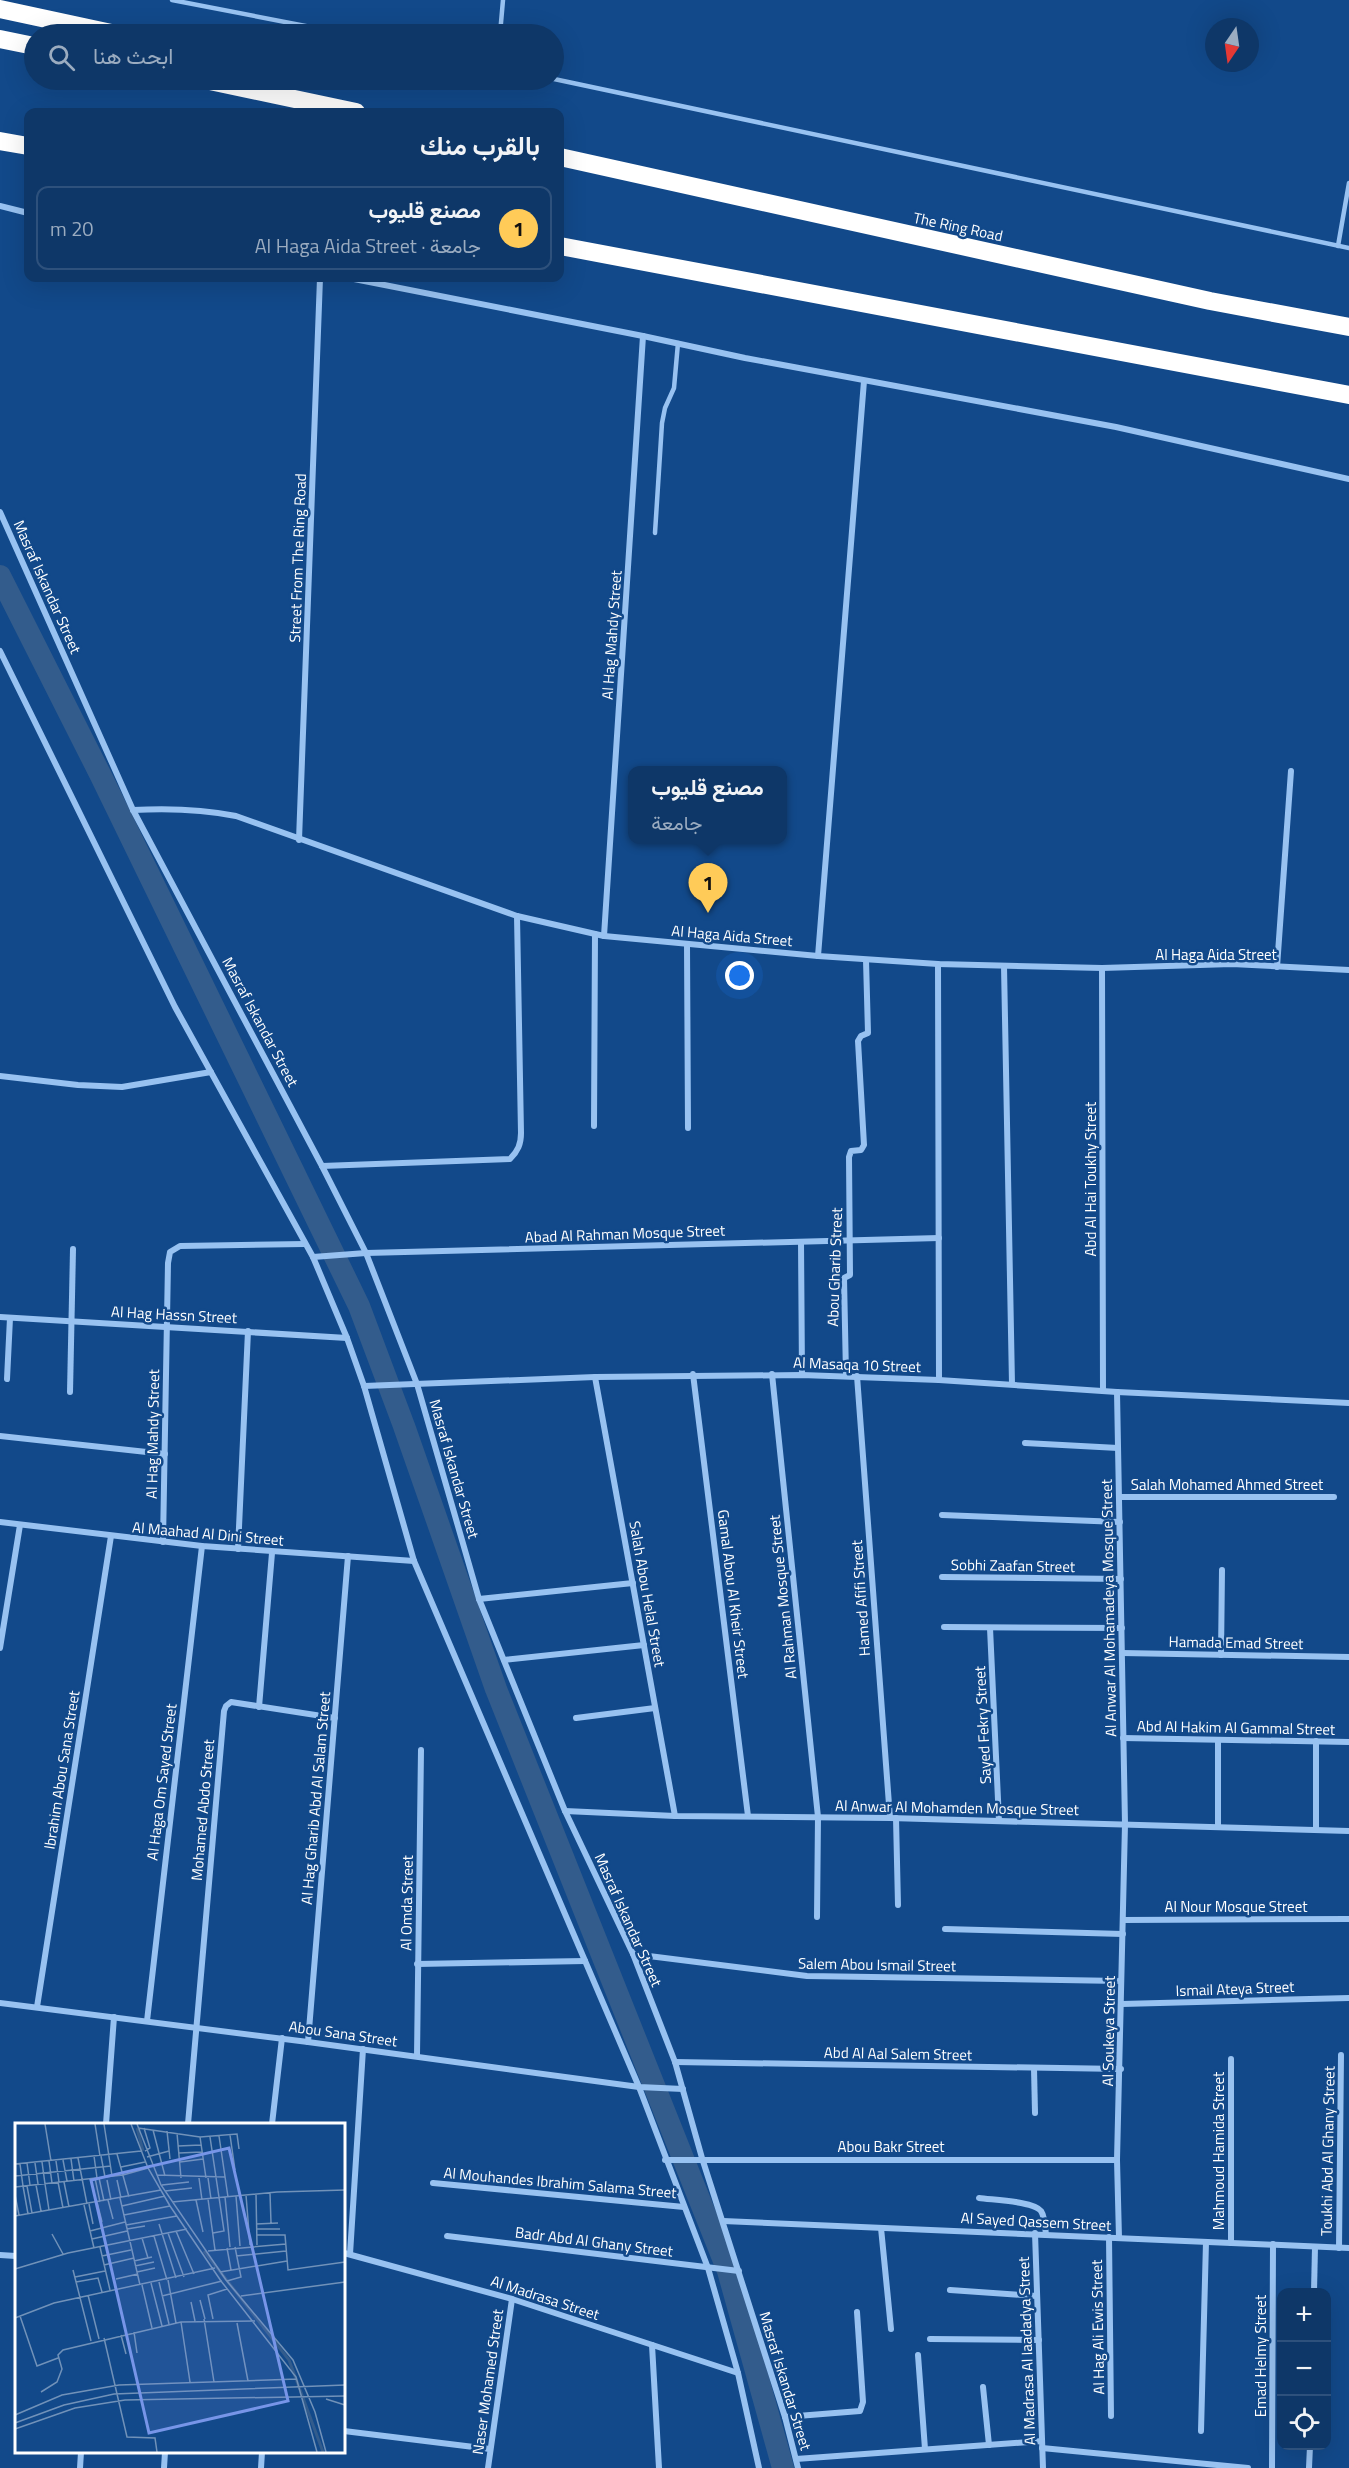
<!DOCTYPE html>
<html lang="ar">
<meta charset="utf-8">
<style>
:root{--surface:#0e3768;--page:#173f6e;--text:#f1f3f6;--muted:#9bacc0;--line:#2e517c;--accent:#ffcb58}
body{margin:0;font-family:"Titillium Web",Vazirmatn,sans-serif;background:var(--page);color:var(--text);direction:rtl}
.controls{position:absolute;right:18px;bottom:18px;display:grid;overflow:hidden;border-radius:12px;box-shadow:0 6px 24px #0002}
.controls button{width:54px;height:54px;display:grid;place-items:center;padding:0;border:0;border-bottom:2px solid var(--line);background:var(--surface);color:var(--text);font:30px sans-serif}
.compass{position:absolute;left:1205px;top:18px;width:54px;height:54px;border-radius:50%;background:var(--surface);box-shadow:0 6px 24px #0002;rotate:193deg}
.you{position:absolute;left:740px;top:976px;width:21px;height:21px;margin:-15px;border:4px solid #fff;border-radius:50%;background:#1a73e8;box-shadow:0 0 0 9px #1a73e833}
.badge{display:grid;place-items:center;width:39px;height:39px;border-radius:50%;background:var(--accent);color:#111;font-size:20px;font-weight:700}
.pin{position:absolute;translate:-50% -50px;filter:drop-shadow(0 2px 3px #0008)}
.pin::after{content:'';position:absolute;top:32px;width:21px;height:18px;background:inherit;clip-path:polygon(0 0,100% 0,50% 100%)}
.popup{position:absolute;left:628px;top:766px;width:159px;height:78px;box-sizing:border-box;display:grid;place-content:center;border-radius:12px;background:var(--surface);filter:drop-shadow(0 2px 4px #0005);font-size:20px;white-space:nowrap;color:var(--muted)}
.popup b{font-size:22px;color:var(--text)}
.popup::after{content:'';position:absolute;left:50%;top:100%;margin-left:-12px;border:12px solid transparent;border-top-color:var(--surface)}
.list{margin:0;padding:0;list-style:none}
h2{display:flex;justify-content:space-between;align-items:center;height:78px;margin:0;padding:0 24px;font-size:26px}
h2 small{font-size:20px;font-weight:400;color:var(--muted)}
.list li{display:grid;grid-template-columns:39px 1fr auto;gap:18px;align-items:center;box-sizing:border-box;height:84px;margin:0 12px 12px;padding:0 12px;border:2px solid var(--line);border-radius:12px}
.list b{display:block;font-size:22px;white-space:nowrap}
.list p{margin:0;font-size:20px;white-space:nowrap;color:var(--muted)}
.list em{font-size:20px;font-style:normal;color:var(--muted)}
.icon{flex:none;width:33px;height:33px;fill:none;stroke:currentColor;stroke-width:2;stroke-linecap:round;stroke-linejoin:round}
.map{position:relative;flex:none;width:1349px;height:2468px;overflow:hidden;direction:ltr}
.search{position:absolute;background:var(--surface);box-shadow:0 6px 24px #0002;left:24px;top:24px;width:540px;height:66px;display:flex;align-items:center;gap:15px;box-sizing:border-box;padding:0 21px;border-radius:33px;color:var(--muted);font-size:22px}
.panel{position:absolute;background:var(--surface);box-shadow:0 6px 24px #0002;left:24px;top:108px;width:540px;height:174px;border-radius:12px;direction:rtl}
.map>svg:first-child{display:block}
.lines{fill:none;stroke-linecap:round;stroke-linejoin:round}
.canal{stroke:#335c8c;stroke-width:22}
.lane{stroke:#98c2f1;stroke-width:4.5}
.street{stroke:#98c2f1;stroke-width:6}
.highway{stroke:#fff;stroke-width:18}
.labels{text-anchor:middle;stroke-width:5;stroke-linejoin:round;paint-order:stroke}
.street-label{font-size:15px;fill:#fff;stroke:#12498a}
.inset-river{fill:none;stroke:#335c8c;stroke-width:3}
.inset-road{fill:none;stroke:#7192b9;stroke-width:1.5}
.view{fill:#7795e8;fill-opacity:0.15;stroke:#7795e8;stroke-width:3}
.inset-edge{fill:none;stroke:#fff;stroke-width:3}
</style>
<div class="map">
<svg width="1349" height="2468" viewBox="0 0 1349 2468">
<rect width="100%" height="100%" fill="#12498a"/>
<g class="lines">
<polyline class="canal" points="0,576 101,776 359,1306 404,1426 496,1689 728,2271 783,2468"/>
<g class="lane">
<polyline points="172,0 347,34"/>
<polyline points="500,34 503,0"/>
<polyline points="554,79 1349,248"/>
<polyline points="1338,246 1349,183"/>
<polyline points="655,533 662,423 665,408 674,388 678,343"/>
</g>
<g class="street">
<polyline points="0,206 28,213"/>
<polyline points="349,278 643,336 745,358 1116,427 1349,479"/>
<polyline points="0,512 133,810 322,1166 366,1253 417,1384 479,1599 565,1811 633,1954 675,2062 702,2158 785,2417 798,2468"/>
<polyline points="0,651 175,1007 313,1257 347,1338 364,1386 414,1561 639,2087 708,2268 738,2373 759,2468"/>
<path d="M133 810C169 808 201 809 236 816L517 916 604 936 818 956 938 964 1102 968 1232 964 1349 970"/>
<polyline points="299,840 320,278"/>
<polyline points="604,936 643,336"/>
<polyline points="687,944 688,1128"/>
<polyline points="818,956 864,381"/>
<polyline points="938,964 939,1380"/>
<polyline points="1004,966 1012,1384"/>
<polyline points="1277,967 1291,771"/>
<polyline points="1102,968 1103,1391"/>
<polyline points="0,1076 78,1085 122,1087 211,1072"/>
<polyline points="594,1126 595,934"/>
<path d="M322 1166 510 1159C518 1151 521 1144 521 1133L517 916"/>
<polyline points="801,1242 802,1375"/>
<polyline points="313,1257 366,1253 939,1238"/>
<polyline points="0,1317 347,1338"/>
<polyline points="693,1374 748,1816"/>
<polyline points="772,1374 818,1817 817,1917"/>
<polyline points="846,1375 844,1278 850,1275 849,1157 851,1151 861,1150 864,1145 858,1041 861,1036 868,1033 866,960"/>
<polyline points="857,1376 890,1818"/>
<polyline points="595,1377 675,1816"/>
<polyline points="7,1379 10,1318"/>
<polyline points="364,1386 595,1377 802,1375 939,1380 1117,1392 1349,1403"/>
<polyline points="70,1392 73,1249"/>
<polyline points="1117,1392 1125,1824 1117,2160 1119,2238"/>
<polyline points="0,1436 165,1454"/>
<polyline points="1025,1443 1118,1448"/>
<polyline points="1119,1497 1334,1497"/>
<polyline points="942,1515 1120,1522"/>
<polyline points="0,1522 202,1546 414,1561"/>
<polyline points="163,1542 168,1263 170,1252 180,1246 305,1244"/>
<polyline points="238,1549 248,1331"/>
<polyline points="942,1577 1121,1579"/>
<polyline points="479,1599 633,1583"/>
<polyline points="944,1627 1122,1628"/>
<polyline points="990,1628 999,1821"/>
<polyline points="0,1648 20,1525"/>
<polyline points="1122,1653 1349,1657"/>
<polyline points="1221,1655 1222,1570"/>
<polyline points="504,1660 644,1645"/>
<polyline points="259,1707 272,1553"/>
<polyline points="576,1718 655,1708"/>
<polyline points="1123,1738 1349,1742"/>
<polyline points="1316,1741 1316,1829"/>
<polyline points="565,1811 675,1816 890,1818 1349,1831"/>
<polyline points="896,1818 898,1905"/>
<polyline points="1218,1827 1218,1740"/>
<polyline points="1123,1920 1349,1919"/>
<polyline points="945,1929 1123,1934"/>
<polyline points="633,1954 807,1976 1121,1981"/>
<polyline points="417,1964 585,1961"/>
<polyline points="0,2003 308,2042 639,2087 683,2089"/>
<polyline points="1122,2004 1349,1998"/>
<polyline points="37,2007 111,1536"/>
<polyline points="147,2021 202,1546"/>
<polyline points="308,2042 348,1556"/>
<polyline points="417,2056 421,1750"/>
<polyline points="1231,2059 1231,2243"/>
<polyline points="675,2062 1121,2069"/>
<polyline points="1034,2068 1035,2113"/>
<polyline points="106,2124 114,2017"/>
<polyline points="188,2124 224,1711 226,1706 231,1702 335,1718"/>
<polyline points="272,2124 282,2038"/>
<polyline points="665,2160 1117,2160"/>
<polyline points="433,2183 684,2207"/>
<path d="M979 2198C992 2200 1034 2201 1041 2211 1045 2217 1045 2227 1046 2235"/>
<polyline points="723,2221 1349,2248"/>
<polyline points="881,2228 891,2329"/>
<polyline points="1035,2233 1043,2468"/>
<polyline points="447,2236 739,2271"/>
<polyline points="1109,2237 1111,2416"/>
<polyline points="1339,2248 1341,2055"/>
<polyline points="344,2253 512,2299 738,2373"/>
<polyline points="350,2254 363,2049"/>
<polyline points="0,2255 16,2256"/>
<polyline points="950,2290 1037,2296"/>
<polyline points="1314,2292 1315,2247"/>
<polyline points="930,2339 1039,2340"/>
<polyline points="652,2345 659,2468"/>
<polyline points="918,2355 925,2449"/>
<polyline points="983,2387 989,2445"/>
<polyline points="785,2417 860,2411 863,2402 857,2312"/>
<polyline points="344,2431 490,2449"/>
<polyline points="1201,2431 1206,2242"/>
<polyline points="1042,2448 1248,2468"/>
<polyline points="796,2459 1042,2441"/>
<polyline points="80,2468 81,2452"/>
<polyline points="164,2468 165,2452"/>
<polyline points="261,2468 262,2452"/>
<polyline points="488,2468 512,2299"/>
<polyline points="1272,2468 1273,2244"/>
<polyline points="1309,2468 1310,2446"/>
</g>
<g class="highway">
<polyline points="0,9 116,34"/>
<polyline points="0,39 34,46"/>
<polyline points="205,80 356,112"/>
<polyline points="0,141 28,146"/>
<polyline points="560,157 1210,301 1349,327"/>
<polyline points="560,246 1349,395"/>
</g>
</g>
<g class="labels">
<g class="street-label">
<text transform="translate(958 227) rotate(12)" y="5">The Ring Road</text>
<text transform="translate(298 558) rotate(-88)" y="5">Street From The Ring Road</text>
<text transform="translate(47 587) rotate(66)" y="5">Masraf Iskandar Street</text>
<text transform="translate(612 635) rotate(-86)" y="5">Al Hag Mahdy Street</text>
<text transform="translate(732 936) rotate(5)" y="5">Al Haga Aida Street</text>
<text x="1216" y="960">Al Haga Aida Street</text>
<text transform="translate(260 1022) rotate(62)" y="5">Masraf Iskandar Street</text>
<text transform="translate(1091 1179) rotate(-90)" y="5">Abd Al Hai Toukhy Street</text>
<text transform="translate(625 1234) rotate(-2)" y="5">Abad Al Rahman Mosque Street</text>
<text transform="translate(835 1267) rotate(-88)" y="5">Abou Gharib Street</text>
<text transform="translate(174 1315) rotate(3)" y="5">Al Hag Hassn Street</text>
<text transform="translate(857 1365) rotate(2)" y="5">Al Masaqa 10 Street</text>
<text transform="translate(153 1434) rotate(-89)" y="5">Al Hag Mahdy Street</text>
<text transform="translate(454 1469) rotate(74)" y="5">Masraf Iskandar Street</text>
<text x="1227" y="1490">Salah Mohamed Ahmed Street</text>
<text transform="translate(208 1534) rotate(5)" y="5">Al Maahad Al Dini Street</text>
<text transform="translate(1013 1566) rotate(1)" y="5">Sobhi Zaafan Street</text>
<text transform="translate(647 1594) rotate(80)" y="5">Salah Abou Helal Street</text>
<text transform="translate(733 1594) rotate(83)" y="5">Gamal Abou Al Kheir Street</text>
<text transform="translate(783 1597) rotate(-96)" y="5">Al Rahman Mosque Street</text>
<text transform="translate(861 1598) rotate(-94)" y="5">Hamed Afifi Street</text>
<text transform="translate(1109 1608) rotate(-91)" y="5">Al Anwar Al Mohamadeya Mosque Street</text>
<text transform="translate(1236 1643) rotate(1)" y="5">Hamada Emad Street</text>
<text transform="translate(983 1725) rotate(-93)" y="5">Sayed Fekry Street</text>
<text transform="translate(1236 1728) rotate(1)" y="5">Abd Al Hakim Al Gammal Street</text>
<text transform="translate(62 1770) rotate(-81)" y="5">Ibrahim Abou Sana Street</text>
<text transform="translate(162 1782) rotate(-83)" y="5">Al Haga Om Sayed Street</text>
<text transform="translate(316 1798) rotate(-85)" y="5">Al Hag Gharib Abd Al Salam Street</text>
<text transform="translate(957 1808) rotate(1)" y="5">Al Anwar Al Mohamden Mosque Street</text>
<text transform="translate(203 1810) rotate(-85)" y="5">Mohamed Abdo Street</text>
<text transform="translate(407 1903) rotate(-89)" y="5">Al Omda Street</text>
<text x="1236" y="1912">Al Nour Mosque Street</text>
<text transform="translate(628 1920) rotate(66)" y="5">Masraf Iskandar Street</text>
<text transform="translate(877 1965) rotate(1)" y="5">Salem Abou Ismail Street</text>
<text transform="translate(1235 1989) rotate(-2)" y="5">Ismail Ateya Street</text>
<text transform="translate(1109 2031) rotate(-89)" y="5">Al Soukeya Street</text>
<text transform="translate(343 2034) rotate(8)" y="5">Abou Sana Street</text>
<text transform="translate(898 2054) rotate(1)" y="5">Abd Al Aal Salem Street</text>
<text x="891" y="2152">Abou Bakr Street</text>
<text transform="translate(1219 2151) rotate(-90)" y="5">Mahmoud Hamida Street</text>
<text transform="translate(1328 2151) rotate(-89)" y="5">Toukhi Abd Al Ghany Street</text>
<text transform="translate(560 2183) rotate(5)" y="5">Al Mouhandes Ibrahim Salama Street</text>
<text transform="translate(1036 2222) rotate(3)" y="5">Al Sayed Qassem Street</text>
<text transform="translate(594 2242) rotate(7)" y="5">Badr Abd Al Ghany Street</text>
<text transform="translate(545 2298) rotate(18)" y="5">Al Madrasa Street</text>
<text transform="translate(1098 2327) rotate(-91)" y="5">Al Hag Ali Ewis Street</text>
<text transform="translate(1027 2351) rotate(-92)" y="5">Al Madrasa Al Iaadadya Street</text>
<text transform="translate(1261 2356) rotate(-90)" y="5">Emad Helmy Street</text>
<text transform="translate(785 2381) rotate(73)" y="5">Masraf Iskandar Street</text>
<text transform="translate(488 2382) rotate(-82)" y="5">Naser Mohamed Street</text>
</g>
</g>
<g transform="translate(15 2123)">
<rect width="330" height="330" fill="#12498a"/>
<path class="inset-river" d="M122 5 128 28M189 128 274 237 308 329"/>
<path class="inset-road" d="M30 1 36 38M80 1 85 33M89 1 97 53M116 1 133 45 155 83 206 158 281 254 302 329M122 1 146 62 211 157 278 237 300 289 311 329M123 5 185 14 222 11 224 26M129 5 135 25 130 28M138 7 150 53M152 8 155 36M162 10 166 55M215 12 220 47M204 13 213 74M185 14 191 55M195 14 209 108 198 110M163 23 186 22M164 30 187 29M102 31 114 74M79 33 82 55M86 33 90 54M132 34 154 28M63 35 72 81M56 36 59 58M48 37 52 58M34 38 37 60M41 38 44 59M27 39 30 61M165 39 188 36M12 40 15 62M20 40 23 61M0 41 126 28M5 41 8 63M106 44 130 39M108 52 133 45M142 52 210 54M0 53 96 43M80 55 85 79M84 55 89 78M184 55 187 77M193 55 196 76M92 57 96 77M102 57 106 75M43 59 48 85M49 59 54 84M30 61 34 87M21 62 26 88M147 62 174 59M8 63 13 91M12 63 17 90M0 64 108 52M150 68 177 65M255 70 256 100M241 71 242 122M0 72 4 92M231 72 235 122M221 73 225 123M210 74 215 124M105 75 125 162M193 76 200 127M93 77 98 96M181 77 188 109M82 79 87 99M157 79 262 69 330 67M74 81 78 101M69 82 79 125M107 83 150 73M109 92 155 83M0 93 146 67M144 101 161 155M241 101 263 100M111 102 162 93M112 106 130 103M242 106H265M75 108 110 99M161 108 179 151M153 110 169 154M37 111 48 131M242 112H270L273 147 330 139M139 113 152 157M127 115 133 135M77 116 112 108M85 124 95 167M212 125 216 147M193 128 271 121M87 133 116 127M221 133 271 128M119 138 137 134M89 142 119 135M120 143 139 139M0 146 53 130 172 106M58 147 76 218M122 149 140 145M205 149 272 138M60 154 90 148M101 156 123 151M153 157 161 200M212 158 226 154 220 124M61 159 83 155 87 169M144 159 154 201M136 160 147 203M127 162 137 205M73 172 84 216M147 173 207 158M226 173 330 159M185 177 190 196M176 179 180 198M5 193 22 243 43 235M0 195 39 180 200 145M189 196 199 259M198 196 193 172 212 166M166 199 175 259M222 200 233 258M119 209 122 230M106 212 111 231M89 215 112 314 140 315 142 329M26 269 42 259 47 246 43 232 48 227 166 199 240 198M311 276 330 282M0 292 47 272 104 262 282 256M0 300 49 282 99 271 330 262M0 306 60 285 110 277 330 273"/>
<path class="view" d="M214 25 273 278 134 310 76 57Z"/>
<rect width="330" height="330" class="inset-edge"/>
</g>
</svg>
<div class="controls">
<button>+</button>
<button>−</button>
<button><svg class="icon" aria-label="locate" viewBox="0 0 24 24"><circle cx="12" cy="12" r="6"/><path d="M12 2v4M12 18v4M2 12h4M18 12h4"/></svg></button>
</div>
<svg class="compass" viewBox="-18 -18 36 36"><path d="M0-13l5 13h-10z" fill="#e53935"/><path d="M0 13l5-13h-10z" fill="#9bacc0"/></svg>
<div class="you"></div>
<div class="pin badge" style="left:708px;top:913px">1</div>
<div class="popup"><b>مصنع قليوب</b>جامعة</div>
<div class="search"><svg class="icon" aria-label="search" viewBox="0 0 24 24"><circle cx="10" cy="10" r="6"/><path d="M15 15l6 6"/></svg>ابحث هنا</div>
<section class="panel">
<h2>بالقرب منك<small></small></h2>
<ul class="list">
<li><span class="badge">1</span><div><b>مصنع قليوب</b><p>جامعة · Al Haga Aida Street</p></div><em>20 m</em></li>
</ul>
</section>
</div>
